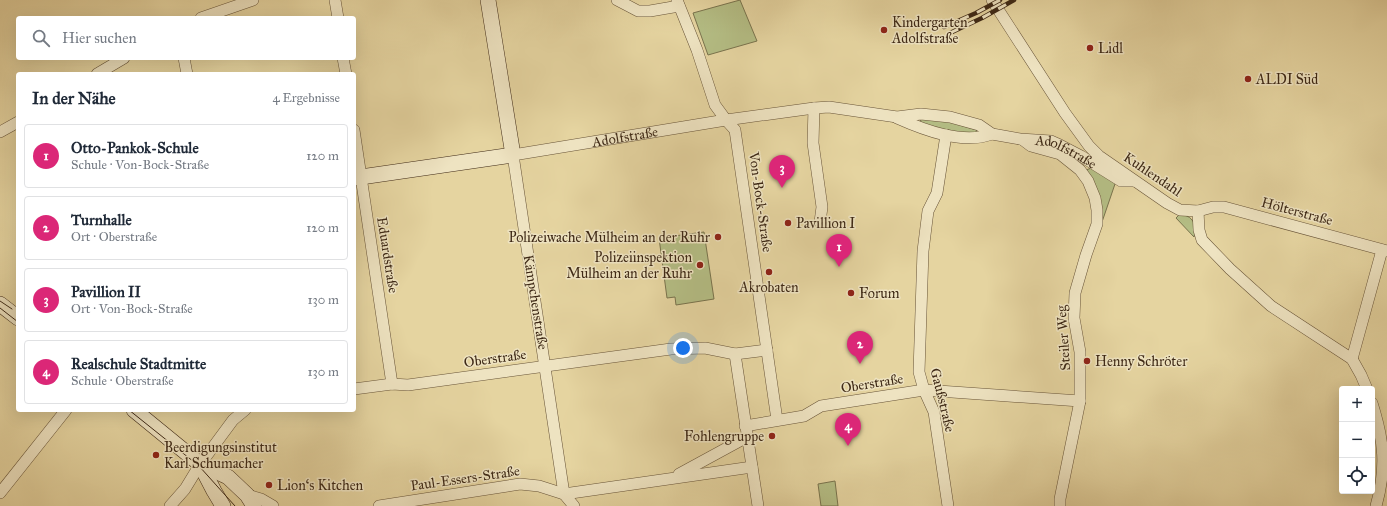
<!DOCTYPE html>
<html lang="de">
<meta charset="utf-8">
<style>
:root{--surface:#fff;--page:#f2f2f3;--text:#1f2937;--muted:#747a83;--line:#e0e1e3;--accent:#db2777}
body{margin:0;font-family:"IM FELL Great Primer",serif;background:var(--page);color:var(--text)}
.controls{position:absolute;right:12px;bottom:12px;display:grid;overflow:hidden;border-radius:4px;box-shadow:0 4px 16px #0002}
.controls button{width:36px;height:36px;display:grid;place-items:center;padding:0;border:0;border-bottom:1px solid var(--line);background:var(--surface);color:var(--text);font:20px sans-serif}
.you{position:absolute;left:683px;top:348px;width:14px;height:14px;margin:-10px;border:3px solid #fff;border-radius:50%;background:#1a73e8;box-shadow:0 0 0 6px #1a73e833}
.badge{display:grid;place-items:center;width:26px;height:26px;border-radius:50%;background:var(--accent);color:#fff;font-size:13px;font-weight:700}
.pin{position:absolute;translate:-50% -33px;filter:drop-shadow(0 1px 2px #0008)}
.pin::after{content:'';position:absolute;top:21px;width:14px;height:12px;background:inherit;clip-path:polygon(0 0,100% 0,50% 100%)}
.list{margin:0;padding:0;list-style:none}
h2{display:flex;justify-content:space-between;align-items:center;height:52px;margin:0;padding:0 16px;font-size:17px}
h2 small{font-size:13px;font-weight:400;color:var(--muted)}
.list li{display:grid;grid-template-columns:26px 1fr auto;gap:12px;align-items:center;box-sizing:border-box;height:64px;margin:0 8px 8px;padding:0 8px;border:1px solid var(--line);border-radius:4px}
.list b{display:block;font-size:15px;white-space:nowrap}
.list p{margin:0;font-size:13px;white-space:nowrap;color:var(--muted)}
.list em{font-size:13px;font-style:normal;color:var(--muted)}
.icon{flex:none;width:22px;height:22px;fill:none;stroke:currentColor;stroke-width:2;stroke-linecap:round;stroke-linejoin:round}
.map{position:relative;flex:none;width:1387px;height:506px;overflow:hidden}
.search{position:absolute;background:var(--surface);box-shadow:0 4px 16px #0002;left:16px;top:16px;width:340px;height:44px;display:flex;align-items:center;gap:10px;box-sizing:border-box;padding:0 14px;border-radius:4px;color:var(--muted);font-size:15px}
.panel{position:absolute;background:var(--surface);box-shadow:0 4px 16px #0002;left:16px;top:72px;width:340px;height:340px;border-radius:4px}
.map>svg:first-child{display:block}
.green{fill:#b4bd84;stroke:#79734d}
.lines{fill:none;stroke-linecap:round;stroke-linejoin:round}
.street-casing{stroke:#685438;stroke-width:12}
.secondary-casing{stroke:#3e2916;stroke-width:16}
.street{stroke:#eee3c1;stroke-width:11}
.secondary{stroke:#eee3c1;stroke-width:15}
.tram{stroke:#3e2916;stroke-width:1}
.rail-casing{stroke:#3e2916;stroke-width:4.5}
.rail{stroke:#eee3c1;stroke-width:3;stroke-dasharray:9;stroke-linecap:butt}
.poi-dot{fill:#8f2418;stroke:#eee3c1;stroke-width:1.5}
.labels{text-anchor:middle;stroke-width:3;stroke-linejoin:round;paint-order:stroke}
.poi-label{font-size:14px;fill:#3e2916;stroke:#eee3c1;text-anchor:start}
.street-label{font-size:14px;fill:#3e2916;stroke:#eee3c1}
</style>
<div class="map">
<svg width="1387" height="506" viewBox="0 0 1387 506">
<rect width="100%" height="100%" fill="#e5d4a0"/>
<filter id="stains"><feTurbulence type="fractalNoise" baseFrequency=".005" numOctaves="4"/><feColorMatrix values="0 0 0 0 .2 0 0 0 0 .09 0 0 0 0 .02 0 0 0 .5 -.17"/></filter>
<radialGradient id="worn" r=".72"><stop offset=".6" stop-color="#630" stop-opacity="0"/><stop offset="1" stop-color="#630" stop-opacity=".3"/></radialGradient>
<g class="green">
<polygon points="740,0 757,41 708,55 693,13"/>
<polygon points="937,118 977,130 975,134 958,134 920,123 921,119"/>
<polygon points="1094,167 1116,181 1102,222 1086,170"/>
<path d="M1180 214C1193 216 1197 224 1194 237L1176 218Z"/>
<polygon points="704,232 714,299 676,305 675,297 667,298 659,238"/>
<polygon points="835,481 838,506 821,506 818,484"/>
</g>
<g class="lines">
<defs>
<g id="street">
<polyline points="335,0 338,18"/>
<polyline points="617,0 638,11 650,11 679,6"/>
<polyline points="677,0 697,50 715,105 726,120 735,130 777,420"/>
<polyline points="992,0 1065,113 1089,146 1099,156 1167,203 1180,210 1198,211 1213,207 1224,207 1387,251"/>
<polyline points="201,18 253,0"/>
<polyline points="184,58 187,74"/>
<polyline points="343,58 346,74"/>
<polyline points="97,74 124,58"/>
<polyline points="814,108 813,143 822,207 820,222"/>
<path d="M897 118C924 130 963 145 992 134"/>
<polyline points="354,130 392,384"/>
<polyline points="0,132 18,122"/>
<polyline points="946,135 937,193 928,211 923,251 919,372 924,390 934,412 948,506"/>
<polyline points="1023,140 1031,146 1060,154 1080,170 1088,181 1095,198 1097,210 1097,224 1086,255 1075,293 1074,318 1080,352 1080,401 1060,499 1060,506"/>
<polyline points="1198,211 1199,230 1202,240 1230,269 1271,306 1352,359 1361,375 1367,389"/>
<polyline points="735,354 758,506"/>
<polyline points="1352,359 1382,250"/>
<polyline points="354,389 392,384 408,385 671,349 705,348 735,354 767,350"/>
<path d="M1372 403C1384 441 1387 467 1376 506"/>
<polyline points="745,426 804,416 821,406 924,390 1080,401"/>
<polyline points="679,474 747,437"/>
<polyline points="0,493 66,410"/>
<polyline points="247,495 261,499 273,506"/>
<polyline points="170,506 185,489 199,466 233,420 245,410"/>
<polyline points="379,506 520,484 539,486 564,494 752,467"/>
<path id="s1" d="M574 506 564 494 513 155 726 120 814 108 829 107 897 117 921 114 950 117 979 125 992 134 1020 139 1051 141 1060 145 1081 156 1121 181H1134"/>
</g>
<g id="secondary">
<polyline points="354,178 513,155 488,0"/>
<polyline points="0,304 18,318"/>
<polyline points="134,410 200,464 228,477 247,495 254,506"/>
<polyline points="200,464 214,491 223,506"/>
</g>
</defs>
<use href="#street" class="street-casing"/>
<use href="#secondary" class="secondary-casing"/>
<use href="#street" class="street"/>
<use href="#secondary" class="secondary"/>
<g class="tram">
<polyline points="0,301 12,309"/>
<polyline points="0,308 18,322"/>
<polyline points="129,410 199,466 235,506"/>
</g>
<defs>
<g id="rail">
<polyline points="944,27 976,13 1000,0"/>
<polyline points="950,33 982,18 1014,0"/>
</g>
</defs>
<use href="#rail" class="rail-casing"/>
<use href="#rail" class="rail"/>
</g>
<g class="poi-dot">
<circle cx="884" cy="30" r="4"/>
<circle cx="1090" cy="48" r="4"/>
<circle cx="1248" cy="79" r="4"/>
<circle cx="788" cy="223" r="4"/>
<circle cx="718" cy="237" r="4"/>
<circle cx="700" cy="265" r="4"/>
<circle cx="769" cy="272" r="4"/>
<circle cx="851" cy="293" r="4"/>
<circle cx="1087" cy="361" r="4"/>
<circle cx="772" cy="436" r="4"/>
<circle cx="156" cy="455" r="4"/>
<circle cx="269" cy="485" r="4"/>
</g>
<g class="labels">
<g class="poi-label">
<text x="892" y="27">Kindergarten<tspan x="892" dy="16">Adolfstraße</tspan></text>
<text x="1098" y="53">Lidl</text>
<text x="1256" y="84">ALDI Süd</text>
<text x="796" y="228">Pavillion I</text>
<text x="710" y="242" text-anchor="end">Polizeiwache Mülheim an der Ruhr</text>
<text x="692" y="262" text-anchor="end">Polizeiinspektion<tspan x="692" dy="16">Mülheim an der Ruhr</tspan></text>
<text x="769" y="292" text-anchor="middle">Akrobaten</text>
<text x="859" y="298">Forum</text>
<text x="1095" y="366">Henny Schröter</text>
<text x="764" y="441" text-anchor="end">Fohlengruppe</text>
<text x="164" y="452">Beerdigungsinstitut<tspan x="164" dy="16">Karl Schumacher</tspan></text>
<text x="277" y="490">Lion‘s Kitchen</text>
</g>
<g class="street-label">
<text dy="5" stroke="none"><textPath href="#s1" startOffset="472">Adolfstraße</textPath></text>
<text dy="5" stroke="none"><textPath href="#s1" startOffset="923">Adolfstraße</textPath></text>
<text transform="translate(1153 174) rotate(34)" y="5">Kuhlendahl</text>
<text transform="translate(761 202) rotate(82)" y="5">Von-Bock-Straße</text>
<text transform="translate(1297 211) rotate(15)" y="5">Hölterstraße</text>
<text transform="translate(388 255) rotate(81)" y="5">Eduardstraße</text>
<text transform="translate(536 302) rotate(81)" y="5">Kämpchenstraße</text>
<text transform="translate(1063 338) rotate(-94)" y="5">Steiler Weg</text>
<text transform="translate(495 358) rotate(-8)" y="5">Oberstraße</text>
<text transform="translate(872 383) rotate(-9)" y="5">Oberstraße</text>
<text transform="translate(943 400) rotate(76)" y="5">Gaußstraße</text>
<text transform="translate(465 478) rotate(-8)" y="5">Paul-Essers-Straße</text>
</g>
</g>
<rect width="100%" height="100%" filter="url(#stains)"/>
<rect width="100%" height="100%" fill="url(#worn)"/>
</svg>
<div class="controls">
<button>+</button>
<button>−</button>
<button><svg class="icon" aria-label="locate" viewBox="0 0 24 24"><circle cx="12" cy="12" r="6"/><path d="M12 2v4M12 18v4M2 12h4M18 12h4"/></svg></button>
</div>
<div class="you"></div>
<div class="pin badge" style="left:839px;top:267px">1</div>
<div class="pin badge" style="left:860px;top:364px">2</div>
<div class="pin badge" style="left:782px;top:188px">3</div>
<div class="pin badge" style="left:848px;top:446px">4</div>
<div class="search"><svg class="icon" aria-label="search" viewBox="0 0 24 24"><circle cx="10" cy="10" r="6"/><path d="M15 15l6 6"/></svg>Hier suchen</div>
<section class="panel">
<h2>In der Nähe<small>4 Ergebnisse</small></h2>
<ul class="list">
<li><span class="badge">1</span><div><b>Otto-Pankok-Schule</b><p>Schule · Von-Bock-Straße</p></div><em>120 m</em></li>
<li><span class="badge">2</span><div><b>Turnhalle</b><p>Ort · Oberstraße</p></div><em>120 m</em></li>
<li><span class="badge">3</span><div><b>Pavillion II</b><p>Ort · Von-Bock-Straße</p></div><em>130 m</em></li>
<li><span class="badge">4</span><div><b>Realschule Stadtmitte</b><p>Schule · Oberstraße</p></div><em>130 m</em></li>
</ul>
</section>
</div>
